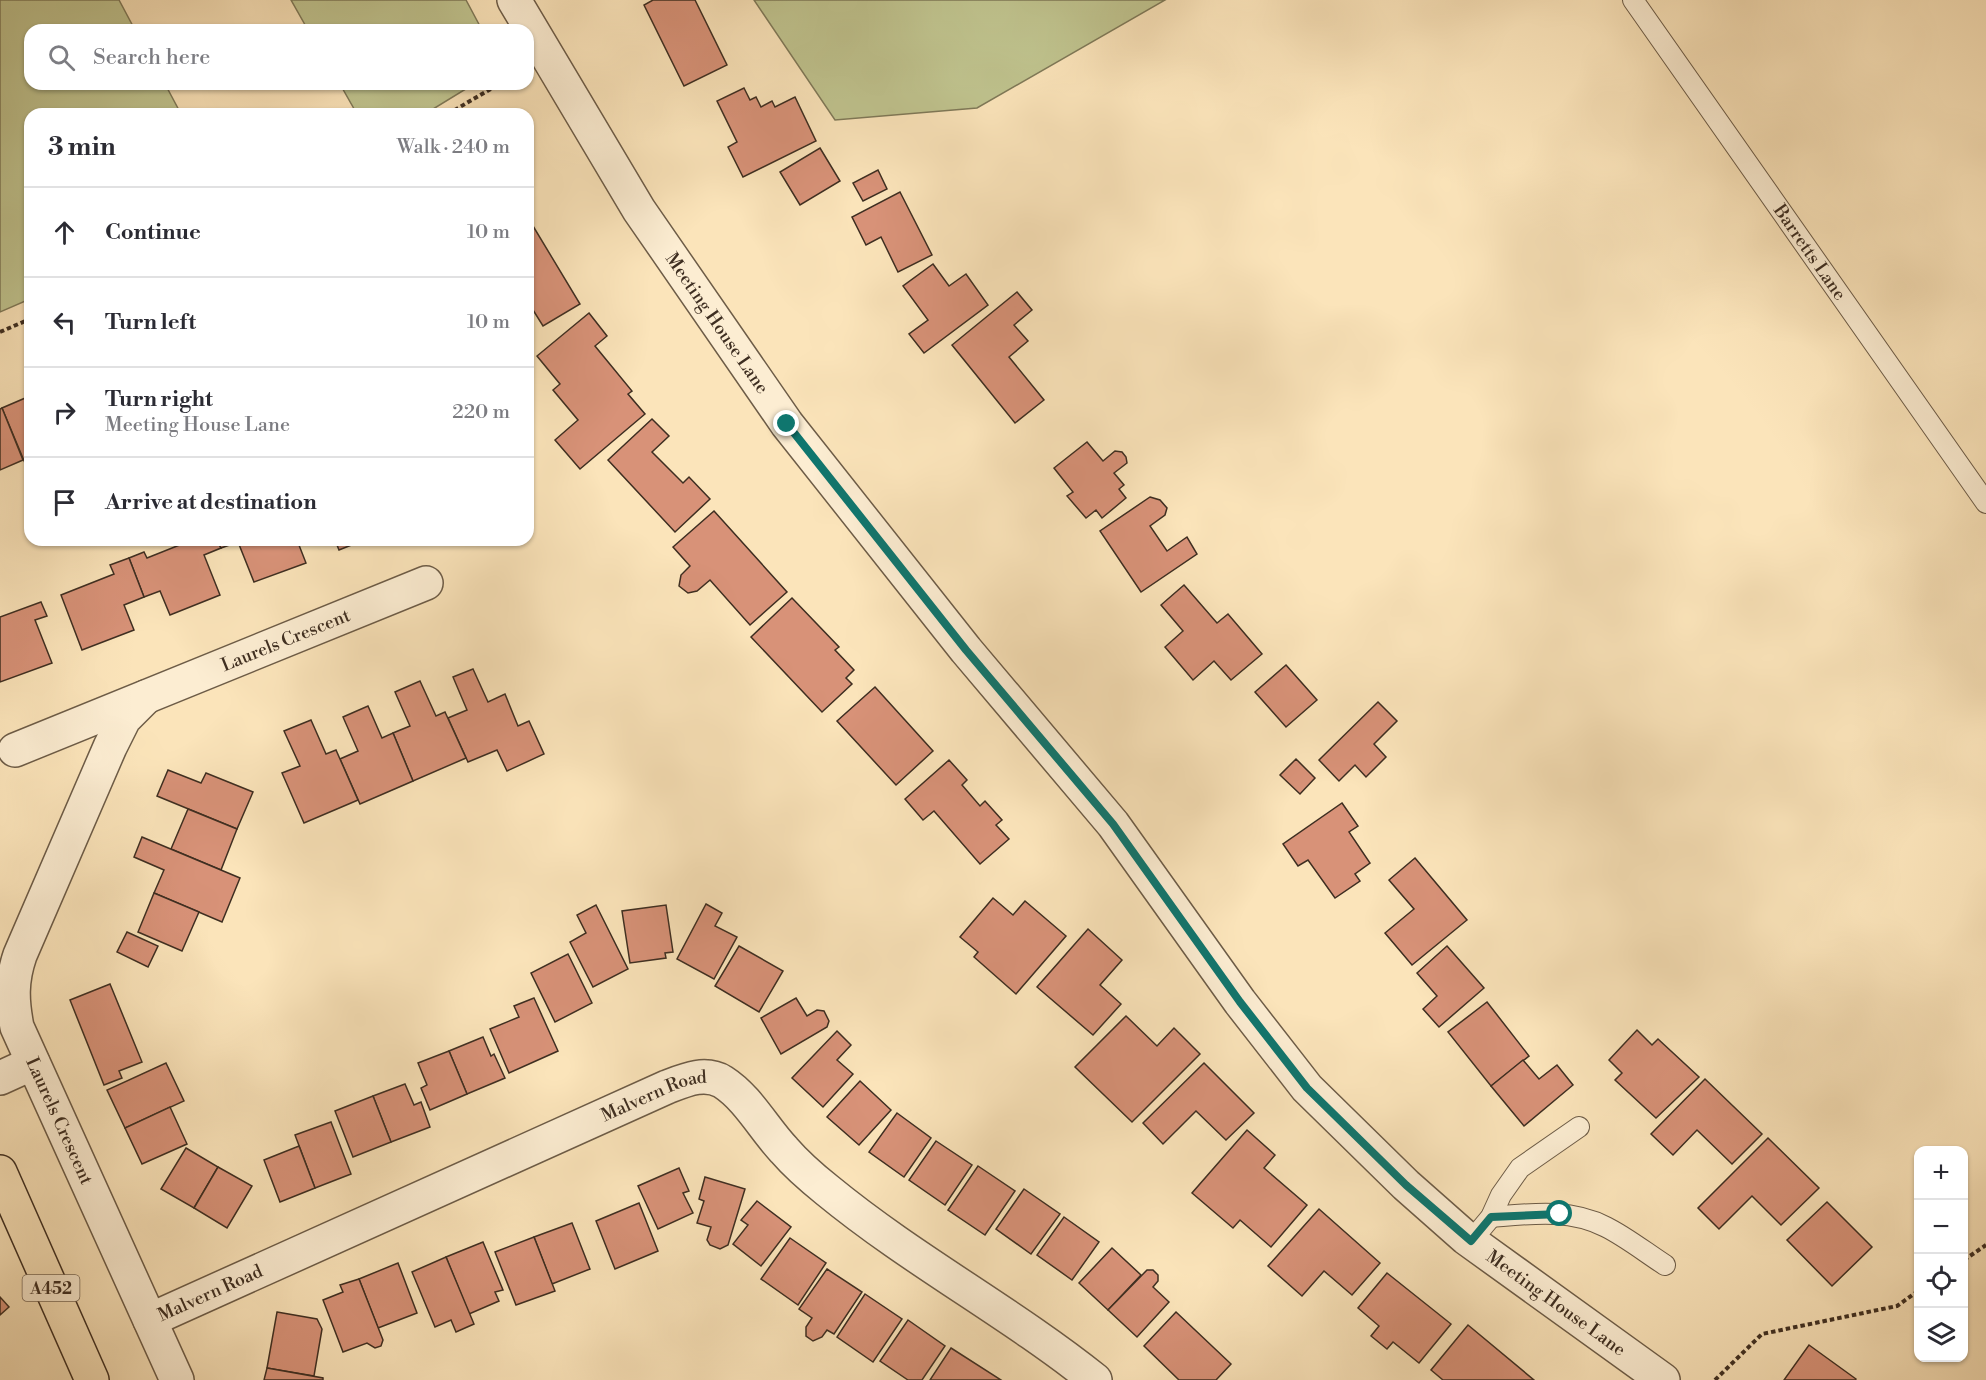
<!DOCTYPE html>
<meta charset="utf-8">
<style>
:root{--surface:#fff;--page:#f7f7f7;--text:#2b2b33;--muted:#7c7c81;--line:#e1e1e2}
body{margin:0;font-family:"Libre Bodoni",serif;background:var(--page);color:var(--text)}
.controls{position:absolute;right:18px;bottom:18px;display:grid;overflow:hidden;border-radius:12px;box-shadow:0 2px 4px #0004}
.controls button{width:54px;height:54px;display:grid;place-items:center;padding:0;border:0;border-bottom:2px solid var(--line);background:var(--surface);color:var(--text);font:30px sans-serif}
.stop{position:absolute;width:18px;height:18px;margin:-14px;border:4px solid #0f766e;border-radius:50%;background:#fff}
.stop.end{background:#0f766e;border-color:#fff;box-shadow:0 2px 6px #0008}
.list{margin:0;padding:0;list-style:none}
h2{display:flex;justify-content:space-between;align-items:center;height:78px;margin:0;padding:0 24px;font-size:26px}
h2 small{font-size:20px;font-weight:400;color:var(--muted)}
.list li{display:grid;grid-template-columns:39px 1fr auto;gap:18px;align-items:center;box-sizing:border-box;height:90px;padding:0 24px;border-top:2px solid var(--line)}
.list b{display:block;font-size:22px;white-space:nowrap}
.list p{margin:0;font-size:20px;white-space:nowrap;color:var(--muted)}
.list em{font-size:20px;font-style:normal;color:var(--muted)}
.icon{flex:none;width:33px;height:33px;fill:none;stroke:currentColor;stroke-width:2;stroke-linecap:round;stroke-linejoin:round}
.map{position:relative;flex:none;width:1986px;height:1380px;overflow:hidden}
.search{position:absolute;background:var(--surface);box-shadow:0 2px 4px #0004;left:24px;top:24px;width:510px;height:66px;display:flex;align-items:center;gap:15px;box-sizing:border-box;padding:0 21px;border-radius:18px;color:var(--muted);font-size:22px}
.panel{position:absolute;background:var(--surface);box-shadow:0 2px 4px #0004;left:24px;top:108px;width:510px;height:438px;border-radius:18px}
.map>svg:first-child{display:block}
.green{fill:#c0c48f;stroke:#7f7958;stroke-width:1.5}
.building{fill:#d89278;stroke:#3e2e21;stroke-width:1.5}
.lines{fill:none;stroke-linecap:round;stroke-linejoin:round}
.service-casing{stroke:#6d5c47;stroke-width:22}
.minor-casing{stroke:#6d5c47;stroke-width:36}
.trunk-casing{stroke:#3e2e21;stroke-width:36}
.path{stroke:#3e2e21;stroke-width:4;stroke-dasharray:4.5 3;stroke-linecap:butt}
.service{stroke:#fcedd2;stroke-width:20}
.minor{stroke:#fcedd2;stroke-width:33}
.trunk{stroke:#fbe4ba;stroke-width:33}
.route{stroke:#0f766e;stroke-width:8}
.labels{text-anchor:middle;stroke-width:4.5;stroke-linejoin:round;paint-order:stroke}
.shield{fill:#fcedd2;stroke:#776756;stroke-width:1.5}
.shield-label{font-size:16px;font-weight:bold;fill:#3e2e21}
.street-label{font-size:18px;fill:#3e2e21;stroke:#fcedd2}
</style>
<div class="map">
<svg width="1986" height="1380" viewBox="0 0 1986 1380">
<rect width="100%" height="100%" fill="#fbe4ba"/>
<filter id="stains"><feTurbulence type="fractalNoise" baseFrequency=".00333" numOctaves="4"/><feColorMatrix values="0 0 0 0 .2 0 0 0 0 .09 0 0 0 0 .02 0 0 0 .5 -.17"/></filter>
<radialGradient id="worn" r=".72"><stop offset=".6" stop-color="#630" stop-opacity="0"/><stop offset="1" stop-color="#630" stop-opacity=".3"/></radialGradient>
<g class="green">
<polygon points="0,0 119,0 135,30 30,30 30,84 165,84 181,114 30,114 30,299 0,312"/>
<polygon points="291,0 466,0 482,30 308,30"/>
<polygon points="754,0 1165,0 977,108 835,120"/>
<polygon points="340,84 474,84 425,114 357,114"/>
</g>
<g class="building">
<polygon points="653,0 695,0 727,65 684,86 644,5"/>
<polygon points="744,88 750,100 756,97 761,107 772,101 775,107 795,97 816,141 743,177 728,147 737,142 717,101"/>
<polygon points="820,148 840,181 800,205 780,172"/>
<polygon points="878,170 887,189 863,201 853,183"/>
<polygon points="900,192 932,255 898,272 881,237 866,245 852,217"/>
<polygon points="530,221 580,304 543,326 528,302 528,222"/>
<polygon points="933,264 949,286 966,274 988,305 924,353 909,334 928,320 903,286"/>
<polygon points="1017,292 1032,310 1014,325 1028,341 1009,357 1044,400 1015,423 952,345"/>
<polygon points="589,313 607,336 595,346 632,391 628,394 645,414 580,469 555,440 578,420 553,390 560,384 537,356"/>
<polygon points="30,396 30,475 2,408"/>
<polygon points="2,408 23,460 0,470 0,409"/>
<polygon points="652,419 669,436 652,452 683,483 689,477 710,499 675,532 608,460"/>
<polygon points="1087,442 1103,461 1115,451 1122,452 1126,457 1127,463 1114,473 1124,485 1119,489 1126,498 1102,518 1096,510 1086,518 1067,496 1073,492 1054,468"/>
<polygon points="1150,497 1160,500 1167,508 1165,515 1150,526 1167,551 1187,537 1197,554 1141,592 1100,531"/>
<polygon points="714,511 787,592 750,625 710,580 697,591 688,593 679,586 681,575 690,566 673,547"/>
<polygon points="192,540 217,540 221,548 204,555 220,595 170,615 160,591 144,597 129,558 144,552 147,558"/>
<polygon points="217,540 297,540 306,563 254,582 238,542 221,548"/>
<polygon points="335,540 364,540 339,550"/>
<polygon points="129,558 144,597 124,605 134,630 82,650 61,595 114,574 110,565"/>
<polygon points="1184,585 1217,623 1228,614 1262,654 1231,680 1214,661 1193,680 1165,647 1183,631 1161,605"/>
<polygon points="792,598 839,647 835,650 854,670 846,678 852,684 822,712 751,637"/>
<polygon points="41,602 47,616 35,620 52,663 0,682 0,617"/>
<polygon points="1286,665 1317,700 1286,727 1255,692"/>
<polygon points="473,669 488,702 505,694 518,726 529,721 544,754 507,771 497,750 468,762 448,718 467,710 453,677"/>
<polygon points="420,681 436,716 445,712 466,758 413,781 393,733 410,726 395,692"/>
<polygon points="875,687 933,751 896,785 837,721"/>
<polygon points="1378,702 1397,721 1374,744 1386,757 1366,777 1355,765 1339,781 1319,760"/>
<polygon points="368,706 382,738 393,733 413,781 360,804 340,759 358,751 343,717"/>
<polygon points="311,720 326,754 336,750 358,800 304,823 282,773 300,766 284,731"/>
<polygon points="1296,759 1315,778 1300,794 1280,775"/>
<polygon points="949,760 967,780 962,785 980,806 985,801 1002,820 996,825 1009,839 980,864 934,811 923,820 905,799"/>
<polygon points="168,770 201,783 206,773 253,792 237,829 157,796"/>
<polygon points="1342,803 1358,826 1349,832 1370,863 1355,874 1360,881 1335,898 1308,860 1298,866 1283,844"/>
<polygon points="188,809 237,829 221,870 171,849"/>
<polygon points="142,837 240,878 222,922 154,893 164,870 134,857"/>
<polygon points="1415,858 1467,920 1412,965 1385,933 1414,909 1389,880"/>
<polygon points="154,893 199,912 182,951 138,932"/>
<polygon points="993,898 1013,915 1025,901 1066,936 1016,994 974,957 978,952 960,937"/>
<polygon points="706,904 722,913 715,926 737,937 714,979 677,959"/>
<polygon points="596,905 628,969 593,987 570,942 586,933 577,915"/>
<polygon points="666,905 673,952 665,953 666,958 630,963 622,911"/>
<polygon points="1088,929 1122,960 1100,985 1121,1004 1093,1035 1037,987"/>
<polygon points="127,932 158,946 148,967 117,952"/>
<polygon points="739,946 783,971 759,1012 715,986"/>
<polygon points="1447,946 1484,988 1439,1027 1423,1009 1437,996 1417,973"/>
<polygon points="568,954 592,1003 555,1022 531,973"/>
<polygon points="110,984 142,1062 119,1071 122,1078 104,1085 70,1000"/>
<polygon points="534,998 558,1051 509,1073 490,1029 519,1017 514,1006"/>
<polygon points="796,998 807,1016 817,1010 824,1011 829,1021 827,1027 781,1054 761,1018"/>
<polygon points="1487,1002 1529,1056 1491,1086 1448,1032"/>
<polygon points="1126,1016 1157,1046 1174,1028 1200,1054 1132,1122 1075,1067"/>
<polygon points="1637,1030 1652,1045 1658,1039 1699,1077 1656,1118 1615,1080 1622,1073 1609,1060"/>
<polygon points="837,1031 851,1045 837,1060 853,1074 823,1107 792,1078"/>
<polygon points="483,1037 491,1056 494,1054 505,1078 467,1094 449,1051"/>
<polygon points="449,1051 467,1094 430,1110 421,1088 427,1085 418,1063"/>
<polygon points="1523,1060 1539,1079 1557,1065 1573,1085 1524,1126 1491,1086"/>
<polygon points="166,1063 184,1101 125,1128 107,1090"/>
<polygon points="1204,1063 1254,1113 1226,1140 1196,1111 1163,1144 1143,1123"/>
<polygon points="1705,1079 1762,1134 1732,1164 1697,1130 1673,1155 1651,1134"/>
<polygon points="860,1081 891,1110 859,1145 827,1117"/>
<polygon points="405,1084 414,1105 421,1102 430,1127 391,1142 373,1096"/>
<polygon points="373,1096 391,1142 353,1157 335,1111"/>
<polygon points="170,1107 187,1144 142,1164 125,1128"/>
<polygon points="897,1113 931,1138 904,1177 869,1152"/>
<polygon points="331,1122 351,1174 315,1188 295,1135"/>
<polygon points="1247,1130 1275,1155 1264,1168 1307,1205 1271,1247 1240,1220 1233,1228 1192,1193"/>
<polygon points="1768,1138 1819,1188 1781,1225 1752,1196 1719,1229 1698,1208"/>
<polygon points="936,1141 972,1165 945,1205 909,1180"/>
<polygon points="299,1146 315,1188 280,1202 264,1160"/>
<polygon points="186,1148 218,1167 194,1208 161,1189"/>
<polygon points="978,1166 1015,1191 985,1235 948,1210"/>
<polygon points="218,1167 252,1186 227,1228 194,1208"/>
<polygon points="679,1168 689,1191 683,1193 693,1213 658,1229 638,1186"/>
<polygon points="705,1177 745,1189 728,1245 720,1249 710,1245 707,1240 711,1227 697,1223 704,1201 699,1199"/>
<polygon points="1024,1189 1060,1214 1031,1254 996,1229"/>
<polygon points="757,1201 791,1227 761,1266 733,1244 748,1225 741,1220"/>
<polygon points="1827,1202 1872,1247 1832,1286 1787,1240"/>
<polygon points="639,1203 658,1251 615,1269 596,1221"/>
<polygon points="1319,1209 1380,1263 1352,1295 1324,1271 1302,1296 1268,1266"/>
<polygon points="1064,1217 1099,1242 1072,1280 1037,1255"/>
<polygon points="572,1223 590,1269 552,1284 534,1237"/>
<polygon points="534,1237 555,1291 516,1305 495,1252"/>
<polygon points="790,1238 826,1263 798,1305 761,1279"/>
<polygon points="483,1242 503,1290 495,1292 499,1301 469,1314 446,1257"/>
<polygon points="1112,1248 1141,1275 1108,1310 1079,1283"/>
<polygon points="446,1257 474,1324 456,1332 451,1320 435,1327 412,1272"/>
<polygon points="398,1263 417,1313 378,1328 359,1279"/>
<polygon points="827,1269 862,1292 834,1334 827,1330 822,1337 813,1341 806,1336 806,1327 812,1318 799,1309"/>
<polygon points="1147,1270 1153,1270 1158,1275 1158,1281 1153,1287 1169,1302 1137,1337 1108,1310"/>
<polygon points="1387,1273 1451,1324 1419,1363 1393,1342 1387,1349 1371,1336 1379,1326 1358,1308"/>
<polygon points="359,1279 383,1340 381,1346 375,1348 367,1343 343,1352 323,1300 343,1292 340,1285"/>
<polygon points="865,1294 902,1319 873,1362 837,1337"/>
<polygon points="0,1297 9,1307 0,1315"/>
<polygon points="277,1312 317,1319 322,1329 314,1376 267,1368"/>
<polygon points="1176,1312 1231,1364 1216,1380 1179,1380 1144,1346"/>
<polygon points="908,1320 945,1346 922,1380 908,1380 880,1361"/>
<polygon points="1468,1325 1534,1380 1443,1380 1431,1370"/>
<polygon points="1809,1345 1856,1379 1855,1380 1784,1380"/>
<polygon points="951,1348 1001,1380 930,1380"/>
<polygon points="267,1368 323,1378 323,1380 264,1380"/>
</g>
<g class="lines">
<defs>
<g id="service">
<path id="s1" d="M1633 0 1986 503"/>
<path d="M1491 1217C1529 1214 1570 1208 1606 1227 1626 1237 1645 1252 1665 1265"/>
<polyline points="1471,1241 1491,1217 1501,1195 1520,1168 1579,1127"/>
</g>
<g id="minor">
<path id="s2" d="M514 0 639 210 787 424 966 650 1113 824 1240 1002 1307 1088 1406 1185 1466 1238 1663 1380"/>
<path id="s3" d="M146 697 124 719 110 747 20 955C11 981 12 1001 17 1027L177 1380"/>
<path id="s4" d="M15 750 426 583"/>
<polyline points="0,1078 33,1063"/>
<path id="s5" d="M150 1320 667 1087C685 1080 705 1071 723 1082 748 1098 764 1129 784 1150 797 1165 812 1178 827 1190 912 1260 1010 1312 1095 1380"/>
</g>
<polyline id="trunk" points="0,1172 92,1380"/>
</defs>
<use href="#service" class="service-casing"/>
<use href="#minor" class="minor-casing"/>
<use href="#trunk" class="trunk-casing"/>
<g class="path">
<polyline points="448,114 499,84"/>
<polyline points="0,332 30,319"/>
<polyline points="1964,1260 1986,1245"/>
<polyline points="1715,1380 1762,1334 1897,1306 1918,1291"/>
</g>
<use href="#service" class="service"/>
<use href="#minor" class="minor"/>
<use href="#trunk" class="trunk"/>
</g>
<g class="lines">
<polyline class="route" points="787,424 966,650 1113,824 1240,1002 1307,1088 1406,1185 1471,1241 1491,1217 1560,1214"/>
</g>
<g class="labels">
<rect class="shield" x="22.5" y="1275" width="57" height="26" rx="4.5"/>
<g class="shield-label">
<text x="51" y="1294">A452</text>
</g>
<g class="street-label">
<text dy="6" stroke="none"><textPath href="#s1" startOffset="308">Barretts Lane</textPath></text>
<text dy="6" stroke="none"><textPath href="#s2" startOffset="382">Meeting House Lane</textPath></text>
<text dy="6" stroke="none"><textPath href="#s4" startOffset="292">Laurels Crescent</textPath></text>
<text dy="6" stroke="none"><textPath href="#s5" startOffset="552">Malvern Road</textPath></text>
<text dy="6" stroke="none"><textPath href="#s3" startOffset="465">Laurels Crescent</textPath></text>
<text dy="6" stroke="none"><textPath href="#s5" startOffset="66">Malvern Road</textPath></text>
<text dy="6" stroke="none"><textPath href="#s2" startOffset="1678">Meeting House Lane</textPath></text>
</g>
</g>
<rect width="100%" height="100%" filter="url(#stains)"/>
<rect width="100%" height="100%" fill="url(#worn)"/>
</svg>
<div class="controls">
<button>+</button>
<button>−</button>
<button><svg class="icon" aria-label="locate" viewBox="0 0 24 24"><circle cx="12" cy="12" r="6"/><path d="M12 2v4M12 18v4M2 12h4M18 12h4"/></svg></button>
<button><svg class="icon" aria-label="layers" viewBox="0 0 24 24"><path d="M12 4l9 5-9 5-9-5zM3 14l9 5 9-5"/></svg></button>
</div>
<div class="stop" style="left:1560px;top:1214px"></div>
<div class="stop end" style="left:787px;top:424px"></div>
<div class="search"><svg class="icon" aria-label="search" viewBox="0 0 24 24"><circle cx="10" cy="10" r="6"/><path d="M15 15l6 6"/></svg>Search here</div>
<section class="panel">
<h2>3 min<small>Walk · 240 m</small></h2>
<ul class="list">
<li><svg class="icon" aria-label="ahead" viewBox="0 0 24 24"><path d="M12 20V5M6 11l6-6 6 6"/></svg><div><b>Continue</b></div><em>10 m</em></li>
<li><svg class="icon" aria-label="left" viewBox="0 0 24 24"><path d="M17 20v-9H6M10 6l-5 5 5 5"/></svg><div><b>Turn left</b></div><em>10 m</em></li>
<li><svg class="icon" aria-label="right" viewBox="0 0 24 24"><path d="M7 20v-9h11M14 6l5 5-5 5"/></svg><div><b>Turn right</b><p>Meeting House Lane</p></div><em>220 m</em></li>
<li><svg class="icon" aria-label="arrive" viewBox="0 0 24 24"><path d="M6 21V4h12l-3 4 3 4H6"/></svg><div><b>Arrive at destination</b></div></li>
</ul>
</section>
</div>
